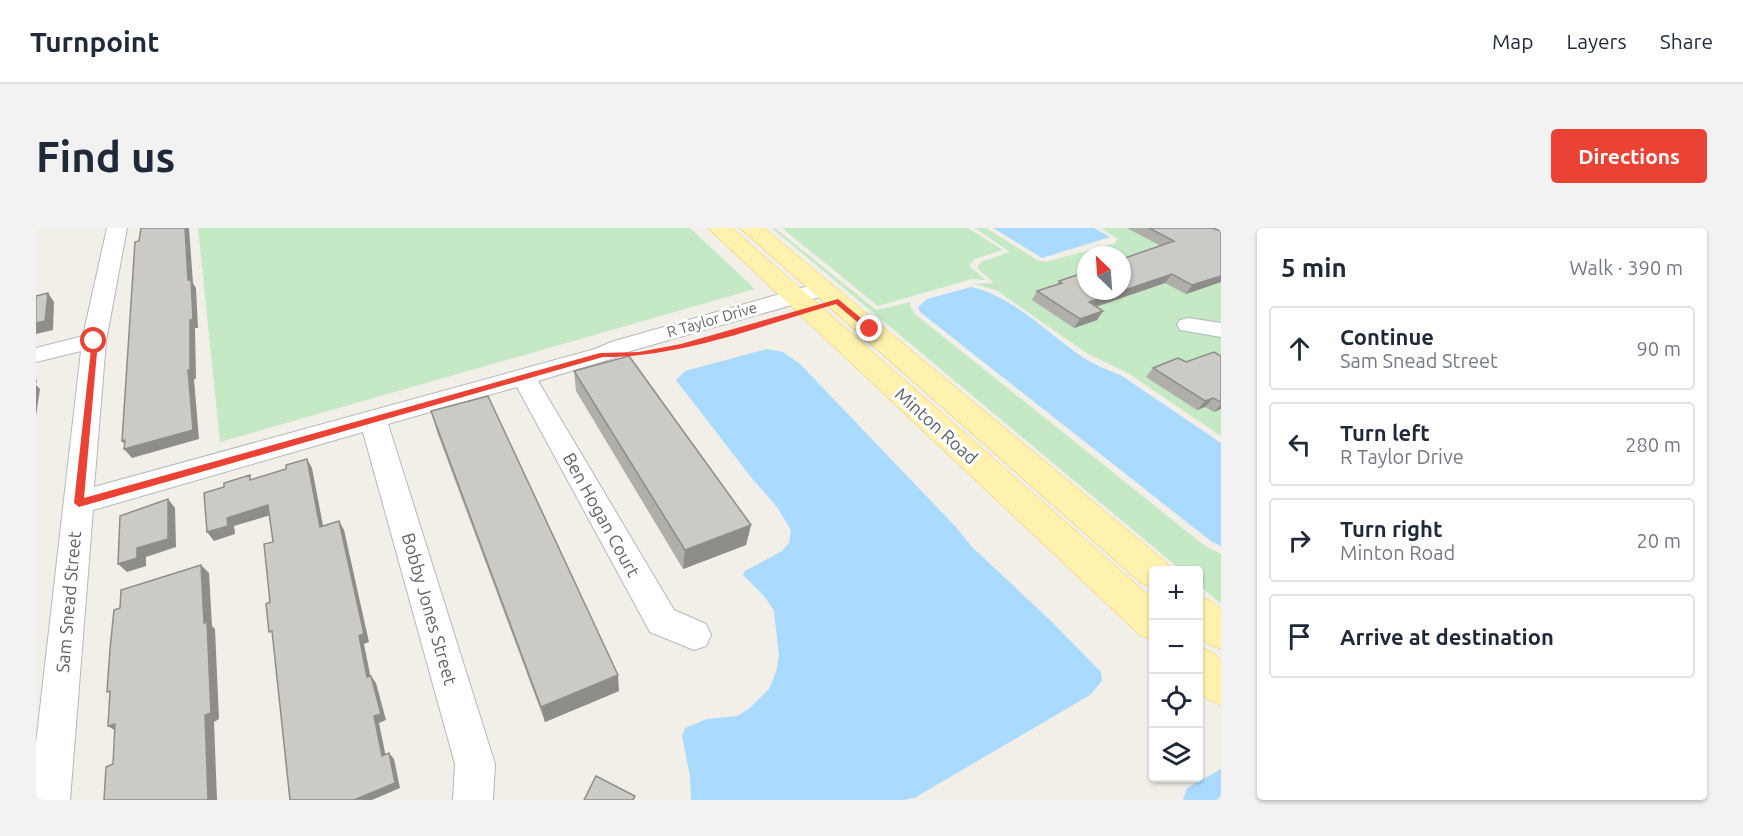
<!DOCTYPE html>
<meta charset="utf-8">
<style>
:root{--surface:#fff;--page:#f2f2f3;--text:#1f2937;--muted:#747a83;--line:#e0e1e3;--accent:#ea4335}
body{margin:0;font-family:Ubuntu,sans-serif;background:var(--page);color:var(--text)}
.controls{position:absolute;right:18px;bottom:18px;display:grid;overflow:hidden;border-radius:6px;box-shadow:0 2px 4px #0004}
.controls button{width:54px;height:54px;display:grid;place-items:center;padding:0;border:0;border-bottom:2px solid var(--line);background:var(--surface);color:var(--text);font:30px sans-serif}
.compass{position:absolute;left:1041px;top:18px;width:54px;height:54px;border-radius:50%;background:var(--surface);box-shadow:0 2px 4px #0004;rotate:335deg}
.stop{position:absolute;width:18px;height:18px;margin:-14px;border:4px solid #ea4335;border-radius:50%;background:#fff}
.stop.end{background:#ea4335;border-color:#fff;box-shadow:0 2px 6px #0008}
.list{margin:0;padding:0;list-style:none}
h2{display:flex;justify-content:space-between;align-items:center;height:78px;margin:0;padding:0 24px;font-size:26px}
h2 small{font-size:20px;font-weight:400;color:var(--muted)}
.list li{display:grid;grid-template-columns:39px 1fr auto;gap:18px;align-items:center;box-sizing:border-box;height:84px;margin:0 12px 12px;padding:0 12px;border:2px solid var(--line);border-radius:6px}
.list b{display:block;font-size:22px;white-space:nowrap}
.list p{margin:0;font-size:20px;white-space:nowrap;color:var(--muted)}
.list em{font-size:20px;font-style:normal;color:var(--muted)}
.icon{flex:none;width:33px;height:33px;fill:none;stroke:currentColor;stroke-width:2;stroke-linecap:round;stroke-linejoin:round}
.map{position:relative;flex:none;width:1185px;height:572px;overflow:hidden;border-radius:6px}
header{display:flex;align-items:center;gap:36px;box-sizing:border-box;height:84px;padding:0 30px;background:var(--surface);border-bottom:2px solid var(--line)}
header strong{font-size:28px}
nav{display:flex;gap:33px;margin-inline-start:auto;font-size:21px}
.intro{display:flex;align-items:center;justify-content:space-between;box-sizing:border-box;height:144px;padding:0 36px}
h1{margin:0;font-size:42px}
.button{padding:15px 27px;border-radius:6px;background:var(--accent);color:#fff;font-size:21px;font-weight:700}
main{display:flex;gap:36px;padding:0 36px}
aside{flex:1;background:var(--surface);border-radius:6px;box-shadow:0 2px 4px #0004}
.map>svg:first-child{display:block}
.green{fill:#c5e8c5;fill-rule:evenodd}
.water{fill:#aadaff}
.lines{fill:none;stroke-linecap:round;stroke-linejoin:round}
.canal{fill:#aadaff;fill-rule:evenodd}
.minor-casing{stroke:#b5b8bc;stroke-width:2}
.major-casing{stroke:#f2c960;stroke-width:1}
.minor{fill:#fff;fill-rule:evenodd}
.major{fill:#fff2af;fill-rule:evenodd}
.wall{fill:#afaea9}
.shaded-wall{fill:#8f8d8a}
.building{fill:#cccac5;stroke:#8f8d8a;stroke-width:1.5}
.route{fill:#ea4335}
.labels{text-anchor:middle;stroke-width:6;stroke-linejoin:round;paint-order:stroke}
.far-street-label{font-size:15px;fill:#5f6368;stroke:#fff}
.street-label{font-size:18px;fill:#5f6368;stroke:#fff}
</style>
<header>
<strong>Turnpoint</strong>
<nav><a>Map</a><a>Layers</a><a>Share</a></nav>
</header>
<div class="intro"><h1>Find us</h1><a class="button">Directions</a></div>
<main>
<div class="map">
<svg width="1185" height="572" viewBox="0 0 1185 572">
<rect width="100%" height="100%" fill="#f1efe8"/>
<g class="green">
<polygon points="162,0 654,0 719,61 184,214"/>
<polygon points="736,0 739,0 840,82 875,74 874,78 879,86 1169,318 1185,326 1185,376 1163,357 1162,343 1145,342"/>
<polygon points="746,0 932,0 967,22 939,31 933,38 950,52 936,51 842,78"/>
<path d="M939 0H950L1001 32 1010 34 1079 15 1082 11 1065 0H1185V208L1092 145 1052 126 960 62 938 56 958 55 941 40 945 34 974 24ZM1050 27H1086V63H1050Z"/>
</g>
<g class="water">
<polygon points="957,0 1058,0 1074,9 1006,30"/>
<path d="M935 59C977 68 1012 106 1048 130 1060 138 1073 142 1086 148L1185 215V318L1176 314 884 84 882 79 891 71Z"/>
<polygon points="731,121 747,124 764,136 919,298 936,319 1015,393 1065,444 1066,453 1054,467 880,569 869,572 655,572 654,548 646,508 649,500 671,491 701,488 714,480 733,461 740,444 743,428 738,383 728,368 707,347 709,343 746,323 753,315 755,302 741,279 714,248 640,152 649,143"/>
</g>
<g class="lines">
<polygon class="canal" points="1185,541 1185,572 1147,572 1151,560"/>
<defs>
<g id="minor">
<polygon points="71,0 91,0 70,113 58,259 559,121 575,114 779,56 787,55 795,56 798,61 795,66 591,124 575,131 502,153 638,382 670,396 675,407 670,418 658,422 614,404 481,159 352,196 459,536 457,572 417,572 419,536 327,204 57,282 34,572 0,572 0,516 45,123 0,134 0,120 47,108"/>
<polygon points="1152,90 1185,95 1185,109 1144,102 1141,97 1144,92"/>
</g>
<g id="major">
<polygon points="672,0 696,0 1118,372 1118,412 1105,408"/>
<polygon points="704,0 728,0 1131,335 1134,343 1118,343 1118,360 1105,355"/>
<polygon points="1162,368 1175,373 1185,381 1185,421 1172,416 1162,408"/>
<polygon points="1162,419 1176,424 1185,432 1185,477 1171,471 1162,464"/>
</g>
</defs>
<use href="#minor" class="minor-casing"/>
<use href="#major" class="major-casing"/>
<use href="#minor" class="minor"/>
<use href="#major" class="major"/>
</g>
<g class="wall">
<polygon points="1091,0 1176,0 1185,3 1185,54 1150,66 1129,55 1060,79 1067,83 1061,92 1038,100 996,72 1001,63 1021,56 1023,53 1049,45 1050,43 1050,63 1125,18"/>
<polygon points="1185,128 1185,181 1178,184 1169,179 1161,182 1110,149 1117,140"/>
<polygon points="538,143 715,297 710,317 647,341 540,163"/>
<polygon points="395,183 583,463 509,494 401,204"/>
</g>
<g class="shaded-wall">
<polygon points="149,0 153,0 157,55 160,60 162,100 159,100 160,151 158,151 163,211 96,230 88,221 92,220 86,213 152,142 152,52"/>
<polygon points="1136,46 1129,55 1047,83 1053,74"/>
<polygon points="1185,48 1185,54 1150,66 1156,57"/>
<polygon points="12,65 18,74 17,102 0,106 0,95"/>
<polygon points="1067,83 1061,92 1038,100 1044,91"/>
<polygon points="0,151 1,152 0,157 4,161 0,188"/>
<polygon points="1177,170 1169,179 1161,182 1169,173"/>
<polygon points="1185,176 1185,181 1178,184"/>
<polygon points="271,231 276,240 289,308 284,299"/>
<polygon points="132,271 139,280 140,319 110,329 110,338 91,344 82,336 101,320"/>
<polygon points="232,277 238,286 198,298 199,306 178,313 171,304 191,290"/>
<polygon points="303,293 308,302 333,414 328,416 336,456 331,449 323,408"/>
<polygon points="715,297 710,317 647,341 649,322"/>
<polygon points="165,337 173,345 176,398 179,401 183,491 178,494 181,572 172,572 169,487 168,395"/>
<polygon points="582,447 583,463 509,494 505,479"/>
<polygon points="335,448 340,455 350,492 343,495 351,534 346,528 338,488"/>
<polygon points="79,496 83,505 72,498"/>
<polygon points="353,525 358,531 364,560 336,572 318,572"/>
</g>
<g class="building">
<polygon points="105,0 149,0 152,52 155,52 157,91 154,92 154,142 152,142 157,202 88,221 89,212 86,213 99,14 103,13"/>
<polygon points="1113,0 1176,0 1185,3 1185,48 1156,57 1136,46 1086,63 1086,31 1138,13"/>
<polygon points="1050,44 1050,63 1086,63 1053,74 1067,83 1044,91 1001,63 1026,55 1023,53"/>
<polygon points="12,65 9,93 0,95 0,68"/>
<polygon points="1178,124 1185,128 1185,174 1177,170 1169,173 1117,140 1142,130 1150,134"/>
<polygon points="593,128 715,297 649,322 538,143"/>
<polygon points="452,168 582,447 505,479 395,183"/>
<polygon points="271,231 284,299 303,293 328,406 323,408 331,449 335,448 345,486 338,488 346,528 353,525 359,555 318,572 254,572 236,403 233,404 230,376 234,374 228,316 237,314 232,277 191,290 192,298 171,304 168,265 188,259 188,255 214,247 214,252 250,241 250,237"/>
<polygon points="132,271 132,311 101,320 101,330 82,336 84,288"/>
<polygon points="165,337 168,395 171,394 175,485 169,487 172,572 68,572 70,539 77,536 79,496 72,498 74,463 71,464 74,421 78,382 84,380 85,362"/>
<polygon points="560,548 599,568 597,572 548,572"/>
</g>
<path class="route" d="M802 71 837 100V103H832L800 76C724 98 647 129 567 129L43 279 38 275 56 112 62 113 48 270 564 125 603 124 645 116Z"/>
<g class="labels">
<g class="far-street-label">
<text transform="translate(676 92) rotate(-16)" y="5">R Taylor Drive</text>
</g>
<g class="street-label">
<text transform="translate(900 198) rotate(42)" y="6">Minton Road</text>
<text transform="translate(565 287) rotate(61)" y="6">Ben Hogan Court</text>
<text transform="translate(33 374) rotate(-85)" y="6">Sam Snead Street</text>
<text transform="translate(393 381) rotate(74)" y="6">Bobby Jones Street</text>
</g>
</g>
</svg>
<div class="controls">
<button>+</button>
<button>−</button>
<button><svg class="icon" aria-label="locate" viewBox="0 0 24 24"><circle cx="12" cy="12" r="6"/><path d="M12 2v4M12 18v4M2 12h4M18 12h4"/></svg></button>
<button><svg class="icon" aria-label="layers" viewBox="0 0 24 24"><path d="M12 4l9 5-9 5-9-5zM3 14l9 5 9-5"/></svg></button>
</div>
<svg class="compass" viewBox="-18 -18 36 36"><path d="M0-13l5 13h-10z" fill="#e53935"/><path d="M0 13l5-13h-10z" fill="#747a83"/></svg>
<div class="stop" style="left:58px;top:113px"></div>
<div class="stop end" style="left:834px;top:101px"></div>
</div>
<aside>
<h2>5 min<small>Walk · 390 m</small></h2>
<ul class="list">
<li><svg class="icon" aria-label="ahead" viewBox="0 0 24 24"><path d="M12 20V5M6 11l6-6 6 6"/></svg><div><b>Continue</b><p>Sam Snead Street</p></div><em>90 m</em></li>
<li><svg class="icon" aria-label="left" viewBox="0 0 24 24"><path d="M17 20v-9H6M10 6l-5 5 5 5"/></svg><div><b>Turn left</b><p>R Taylor Drive</p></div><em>280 m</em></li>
<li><svg class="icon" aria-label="right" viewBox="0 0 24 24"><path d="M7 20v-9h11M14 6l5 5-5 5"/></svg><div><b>Turn right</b><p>Minton Road</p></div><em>20 m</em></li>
<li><svg class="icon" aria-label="arrive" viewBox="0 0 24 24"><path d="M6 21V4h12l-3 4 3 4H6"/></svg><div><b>Arrive at destination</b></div></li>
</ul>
</aside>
</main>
